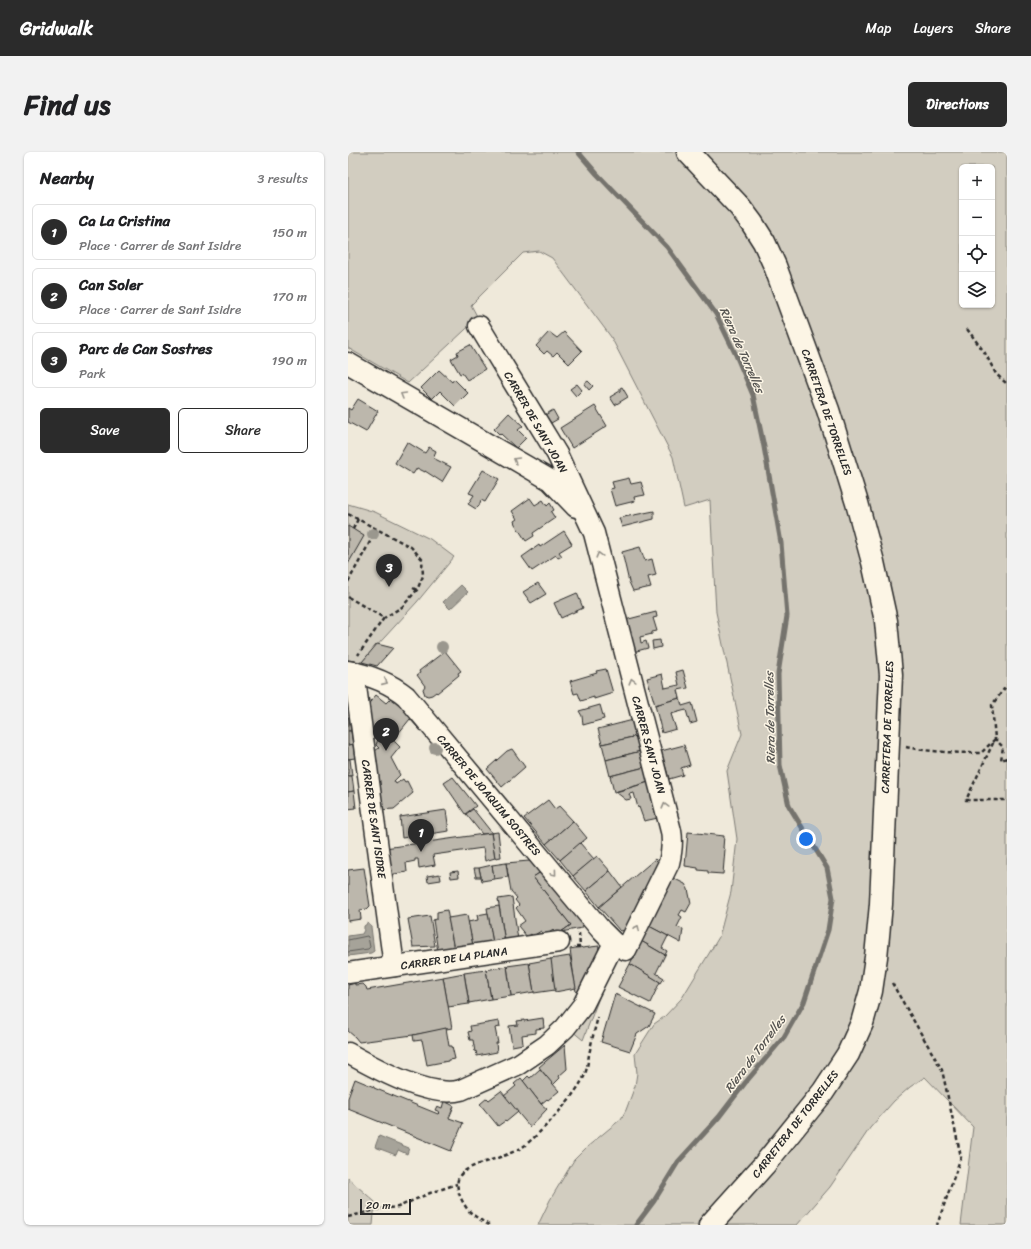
<!DOCTYPE html>
<meta charset="utf-8">
<style>
:root{--surface:#fff;--page:#f2f2f2;--text:#202124;--muted:#757577;--line:#e0e0e0;--accent:#2b2b2b}
body{margin:0;font-family:Sriracha,sans-serif;background:var(--page);color:var(--text)}
.controls{position:absolute;right:12px;top:12px;display:grid;overflow:hidden;border-radius:6px;box-shadow:0 1px 3px #0004}
.controls button{width:36px;height:36px;display:grid;place-items:center;padding:0;border:0;border-bottom:1px solid var(--line);background:var(--surface);color:var(--text);font:20px sans-serif}
.scale{position:absolute;left:12px;bottom:10px;width:51px;box-sizing:border-box;padding-left:4px;border:2px solid #2b2b2b;border-top:0;font-size:11px;line-height:14px;white-space:nowrap;color:#2b2b2b;-webkit-text-stroke:3px #fcf5e5;paint-order:stroke}
.you{position:absolute;left:458px;top:687px;width:14px;height:14px;margin:-10px;border:3px solid #fff;border-radius:50%;background:#1a73e8;box-shadow:0 0 0 6px #1a73e833}
.badge{display:grid;place-items:center;width:26px;height:26px;border-radius:50%;background:var(--accent);color:#fff;font-size:13px;font-weight:700}
.pin{position:absolute;translate:-50% -33px;filter:drop-shadow(0 1px 2px #0008)}
.pin::after{content:'';position:absolute;top:21px;width:14px;height:12px;background:inherit;clip-path:polygon(0 0,100% 0,50% 100%)}
.list{margin:0;padding:0;list-style:none}
h2{display:flex;justify-content:space-between;align-items:center;height:52px;margin:0;padding:0 16px;font-size:17px}
h2 small{font-size:13px;font-weight:400;color:var(--muted)}
.list li{display:grid;grid-template-columns:26px 1fr auto;gap:12px;align-items:center;box-sizing:border-box;height:56px;margin:0 8px 8px;padding:0 8px;border:1px solid var(--line);border-radius:6px}
.list b{display:block;font-size:15px;white-space:nowrap}
.list p{margin:0;font-size:13px;white-space:nowrap;color:var(--muted)}
.list em{font-size:13px;font-style:normal;color:var(--muted)}
.actions{display:flex;gap:8px;padding:12px 16px}
.actions a{flex:1;padding:9px 0;border:1px solid var(--accent);border-radius:6px;text-align:center;font-size:14px;color:var(--accent)}
.actions .main{background:var(--accent);color:#fff}
.icon{flex:none;width:22px;height:22px;fill:none;stroke:currentColor;stroke-width:2;stroke-linecap:round;stroke-linejoin:round}
.map{position:relative;flex:none;width:659px;height:1073px;overflow:hidden;border-radius:6px}
header{display:flex;align-items:center;gap:24px;box-sizing:border-box;height:56px;padding:0 20px;background:var(--accent);color:#fff}
header strong{font-size:19px}
nav{display:flex;gap:22px;margin-inline-start:auto;font-size:14px}
.intro{display:flex;align-items:center;justify-content:space-between;box-sizing:border-box;height:96px;padding:0 24px}
h1{margin:0;font-size:28px}
.button{padding:10px 18px;border-radius:6px;background:var(--accent);color:#fff;font-size:14px;font-weight:700}
main{display:flex;gap:24px;padding:0 24px}
aside{flex:1;background:var(--surface);border-radius:6px;box-shadow:0 1px 3px #0004}
.map>svg:first-child{display:block}
.green{fill:#d2cdc0;stroke:#7e7c76;fill-rule:evenodd}
.water{fill:#a6a399;stroke:#75736d}
.lines{fill:none;stroke-linecap:round;stroke-linejoin:round}
.shore{stroke:#5c5b57;stroke-width:1}
.stream{stroke:#75736d;stroke-width:5}
.building{fill:#bcb7ac;stroke:#2b2b2b}
.minor-casing{stroke:#2b2b2b;stroke-width:23}
.major-casing{stroke:#2b2b2b;stroke-width:25}
.path{stroke:#2b2b2b;stroke-width:2.5;stroke-dasharray:4 3;stroke-linecap:butt}
.minor{stroke:#fcf5e5;stroke-width:20}
.major{stroke:#fcf5e5;stroke-width:22}
.tree{fill:#9a978e}
.oneway{stroke:#949088}
.labels{text-anchor:middle;stroke-width:3;stroke-linejoin:round;paint-order:stroke}
.street-label{font-size:11px;fill:#2b2b2b;stroke:#fcf5e5}
.water-label{font-size:12px;font-style:italic;fill:#565552;stroke:#fcf5e5}
</style>
<header>
<strong>Gridwalk</strong>
<nav><a>Map</a><a>Layers</a><a>Share</a></nav>
</header>
<div class="intro"><h1>Find us</h1><a class="button">Directions</a></div>
<main>
<aside>
<h2>Nearby<small>3 results</small></h2>
<ul class="list">
<li><span class="badge">1</span><div><b>Ca La Cristina</b><p>Place · Carrer de Sant Isidre</p></div><em>150 m</em></li>
<li><span class="badge">2</span><div><b>Can Soler</b><p>Place · Carrer de Sant Isidre</p></div><em>170 m</em></li>
<li><span class="badge">3</span><div><b>Parc de Can Sostres</b><p>Park</p></div><em>190 m</em></li>
</ul>
<div class="actions"><a class="main">Save</a><a>Share</a></div>
</aside>
<div class="map">
<svg width="659" height="1073" viewBox="0 0 659 1073">
<rect width="100%" height="100%" fill="#efe9da"/>
<filter id="ink" filterUnits="userSpaceOnUse"><feTurbulence type="fractalNoise" baseFrequency=".025" numOctaves="2"/><feDisplacementMap in="SourceGraphic" scale="8" xChannelSelector="R" yChannelSelector="G"/><feConvolveMatrix kernelMatrix="1 2 1 2 8 2 1 2 1" color-interpolation-filters="sRGB"/></filter>
<g filter="url(#ink)">
<g class="green">
<path d="M0 0H659V1073H613L625 975 577 925 562 935 546 949 522 976 482 1035 449 1073H190L202 1048 226 1008 239 995 273 967 278 958 287 934 289 921 287 902 306 872 316 865 334 846 371 785 383 740 389 687 379 619 394 582 368 460 362 348 336 356 325 305 263 185 204 106 191 99 175 101 123 153 130 166 60 231 0 196ZM614 15H644V153H614Z"/>
<polygon points="0,352 27,360 82,387 106,405 69,450 14,510 0,508"/>
<polygon points="260,822 235,888 223,878"/>
<polygon points="0,1026 27,1050 25,1073 0,1073"/>
</g>
<g class="water">
<polygon points="113,433 120,440 102,457 95,450"/>
<polygon points="20,771 23,775 26,799 23,801 0,804 0,784 14,782 16,778 16,774"/>
<polygon points="31,984 61,996 59,1002 50,998 48,1003 27,995"/>
</g>
<g class="lines">
<polyline class="shore" points="0,788 19,784 20,785 22,795 20,797 0,800"/>
<polyline class="stream" points="230,0 249,22 319,95 368,162 388,203 405,243 416,295 433,391 439,464 430,522 432,613 441,654 479,716 485,746 480,778 456,850 436,885 397,931 371,965 330,1010 306,1049 288,1073"/>
</g>
<g class="building">
<polygon points="201,180 209,186 216,180 234,199 221,212 209,200 205,204 199,199 196,202 188,194"/>
<polygon points="122,193 137,217 119,228 114,221 112,222 103,207 110,203 109,200"/>
<polygon points="91,218 104,230 106,227 120,241 107,254 92,239 84,247 73,236"/>
<polygon points="240,229 245,234 241,238 236,232"/>
<polygon points="229,232 234,238 228,244 222,237"/>
<polygon points="274,235 280,245 267,253 262,245 272,239 272,236"/>
<polygon points="10,247 30,259 18,280 0,270 0,256 3,258"/>
<polygon points="247,254 259,274 224,296 212,276"/>
<polygon points="205,258 210,267 203,271 197,263"/>
<polygon points="161,261 175,274 170,278 178,286 168,296 153,282 152,283 146,277"/>
<polygon points="59,290 77,301 81,295 88,299 85,306 103,315 94,330 77,319 77,320 69,316 65,322 47,311"/>
<polygon points="135,318 151,327 137,350 133,348 131,354 128,357 120,352 126,343 121,341"/>
<polygon points="281,326 283,332 293,330 297,343 286,345 287,349 267,354 262,337 266,336 264,330"/>
<polygon points="182,346 187,353 195,348 199,354 202,351 206,358 203,360 207,366 185,381 186,384 178,389 167,372 166,369 169,367 164,359"/>
<polygon points="306,359 306,367 274,375 271,366"/>
<polygon points="0,374 16,384 0,412"/>
<polygon points="216,379 224,392 211,400 214,404 210,406 208,403 184,419 174,405 191,393 192,395"/>
<polygon points="292,395 297,409 304,407 308,423 300,425 303,435 285,439 281,430 274,400"/>
<polygon points="190,431 198,442 183,451 175,440"/>
<polygon points="229,441 235,456 213,466 206,451"/>
<polygon points="308,460 309,465 305,466 309,479 304,480 304,482 292,485 293,491 298,489 300,496 285,500 277,468"/>
<polygon points="312,488 313,495 305,497 304,489"/>
<polygon points="29,492 45,496 29,514 14,510"/>
<polygon points="97,499 113,519 110,521 111,523 89,541 88,540 84,543 80,544 77,543 75,537 77,534 69,523 72,521 71,519"/>
<polygon points="258,517 265,541 246,547 246,545 233,549 230,541 226,542 222,529 249,521 248,519"/>
<polygon points="335,518 340,536 330,538 332,546 307,553 299,526 314,522 317,536 331,533 328,520"/>
<polygon points="28,543 38,551 45,544 73,574 70,576 62,567 45,588 52,595 43,606 52,623 46,629 48,632 55,627 57,630 59,629 65,641 46,657 31,658 23,602 31,596 28,593 30,587 26,583 29,580 19,570 17,556"/>
<polygon points="332,546 334,554 344,551 349,570 342,572 338,558 323,562 328,577 314,581 307,553"/>
<polygon points="252,553 256,567 235,573 234,564 231,559"/>
<polygon points="0,565 1,565 3,579 0,579"/>
<polygon points="285,568 289,584 254,592 250,577"/>
<polygon points="0,579 3,579 5,592 0,593"/>
<polygon points="289,584 293,599 258,608 254,592"/>
<polygon points="5,592 7,606 0,607 0,593"/>
<polygon points="336,593 342,613 333,616 335,623 321,627 313,599"/>
<polygon points="164,597 177,615 154,635 139,617 159,599"/>
<polygon points="293,599 297,615 262,624 258,608"/>
<polygon points="0,607 2,607 4,624 0,624"/>
<polygon points="297,615 301,630 266,640 262,624"/>
<polygon points="0,624 4,624 6,639 0,640"/>
<polygon points="105,625 128,654 117,662 96,631"/>
<polygon points="301,630 310,666 296,669 291,655 290,656 286,641 281,642 283,647 278,648 268,640"/>
<polygon points="6,639 8,656 0,657 0,640"/>
<polygon points="200,648 207,657 211,654 225,669 198,692 176,666"/>
<polygon points="125,657 144,681 134,682 118,662"/>
<polygon points="98,658 101,679 54,686 52,665"/>
<polygon points="225,669 239,686 212,708 198,692"/>
<polygon points="150,680 153,705 147,706 143,681"/>
<polygon points="340,680 376,684 375,696 377,697 375,722 360,721 360,719 350,718 350,716 337,714"/>
<polygon points="143,681 147,706 137,709 135,696 85,703 87,713 71,716 70,707 67,707 67,709 58,711 59,720 40,723 37,696"/>
<polygon points="232,691 246,707 225,724 212,708"/>
<polygon points="249,704 262,719 238,739 225,724"/>
<polygon points="307,707 312,712 279,778 272,779 251,755"/>
<polygon points="181,709 185,713 187,712 193,720 185,725 223,773 210,782 205,778 197,784 193,779 185,784 183,782 179,785 170,774 177,769 168,756 171,753 167,748 169,746 163,739 158,711"/>
<polygon points="158,711 160,725 146,727 144,713"/>
<polygon points="144,713 146,727 134,729 131,716"/>
<polygon points="16,716 22,754 19,757 12,758 13,767 0,769 0,718"/>
<polygon points="126,716 131,716 133,725 128,725"/>
<polygon points="110,719 111,725 103,726 102,720"/>
<polygon points="262,719 274,735 251,755 238,739"/>
<polygon points="193,720 235,768 234,776 213,780 223,773 185,725"/>
<polygon points="92,722 93,728 80,730 79,724"/>
<polygon points="325,726 337,732 340,737 343,751 338,760 334,758 331,763 334,765 329,775 335,777 333,791 301,774"/>
<polygon points="164,745 170,788 157,790 150,747"/>
<polygon points="151,754 157,790 145,792 139,756"/>
<polygon points="99,758 106,797 90,800 85,768 89,767 89,760"/>
<polygon points="140,761 145,792 125,794 120,770 130,768 129,763"/>
<polygon points="119,763 125,794 106,797 100,766"/>
<polygon points="82,764 87,794 65,795 60,767"/>
<polygon points="301,774 320,784 314,796 319,799 317,803 293,789"/>
<polygon points="293,789 317,803 308,821 316,826 313,831 282,812"/>
<polygon points="251,794 250,802 234,839 228,840 222,797 233,795 234,796"/>
<polygon points="222,804 228,836 207,840 202,807"/>
<polygon points="203,807 207,838 186,841 181,811"/>
<polygon points="181,811 186,840 163,844 159,814"/>
<polygon points="282,812 312,830 302,851 270,835"/>
<polygon points="159,814 163,844 143,847 138,818"/>
<polygon points="138,818 143,847 121,851 116,821"/>
<polygon points="116,821 121,852 100,855 95,825"/>
<polygon points="95,825 104,876 65,883 11,890 7,885 0,879 0,833 7,831 7,833 15,832 18,835 19,838"/>
<polygon points="267,842 307,862 301,874 289,882 282,899 253,890"/>
<polygon points="195,866 196,876 188,877 188,881 174,883 175,892 164,894 161,874 170,873 169,869 176,868 176,869"/>
<polygon points="151,869 152,875 147,876 150,891 148,891 149,900 129,904 128,899 127,900 125,888 122,888 120,880 123,879 122,874"/>
<polygon points="98,876 101,894 104,894 107,907 100,908 100,909 79,913 74,888 66,889 65,883"/>
<polygon points="217,893 219,917 211,924 212,926 205,933 191,915"/>
<polygon points="192,917 211,939 200,948 199,947 193,952 175,929 180,924 182,926"/>
<polygon points="173,926 193,952 199,957 182,975 156,944 168,934 166,932"/>
<polygon points="7,927 26,935 26,936 90,962 92,960 87,958 89,954 94,956 96,949 106,954 101,966 115,971 103,999 0,957 0,946"/>
<polygon points="153,939 170,960 158,970 157,969 150,974 132,952 139,946 141,948"/>
</g>
<g class="lines">
<defs>
<g id="minor">
<polyline points="0,211 202,328 228,355"/>
<path d="M0 519C21 523 41 530 58 544L253 778 266 791 278 798 321 711C324 699 325 690 323 679L246 381 209 302 131 174"/>
<polyline points="6,520 46,814"/>
<polyline points="0,821 211,790"/>
<path d="M0 901C27 916 82 947 113 938L171 912 199 893 217 876 235 853 266 791"/>
</g>
<polyline id="major" points="340,0 392,55 404,71 416,90 427,114 480,258 509,351 525,410 538,469 543,523 533,752 528,805 523,839 514,871 500,902 475,940 416,1013 362,1073"/>
</defs>
<use href="#minor" class="minor-casing"/>
<use href="#major" class="major-casing"/>
<g class="path">
<polyline points="619,177 637,201 648,222 659,232"/>
<polyline points="0,362 63,395 74,407 75,424 69,438 54,455 36,466"/>
<polyline points="5,377 10,367"/>
<polyline points="0,430 29,377"/>
<polyline points="65,436 69,438"/>
<polyline points="0,445 36,466 10,503"/>
<path d="M558 595C580 600 611 601 633 601L647 587 644 553 659 533"/>
<polyline points="659,606 653,608 655,595 647,587 618,648 659,648"/>
<polyline points="228,795 232,795 231,781 232,782"/>
<polyline points="544,831 594,918 613,1005 589,1073"/>
<polyline points="0,1065 31,1057 50,1055 82,1041 109,1032"/>
<path d="M141 1073C134 1069 126 1064 121 1059 114 1051 106 1035 111 1025 117 1013 148 1008 160 1002 165 1000 172 997 176 994 192 982 231 940 237 922 240 914 240 906 242 898 244 887 247 876 250 865"/>
</g>
<use href="#minor" class="minor"/>
<use href="#major" class="major"/>
</g>
<g class="tree">
<circle cx="25" cy="382" r="6"/>
<circle cx="94" cy="495" r="6"/>
<circle cx="87" cy="596" r="6"/>
</g>
<defs><path id="oneway-chevron" d="M-2-3.5L2.5 0L-2 3.5" fill="none" stroke-width="1.6" stroke-linecap="round" stroke-linejoin="round"/></defs>
<g class="oneway">
<use href="#oneway-chevron" transform="translate(55 243) rotate(-150)"/>
<use href="#oneway-chevron" transform="translate(168 308) rotate(-150)"/>
<use href="#oneway-chevron" transform="translate(251 403) rotate(-105)"/>
<use href="#oneway-chevron" transform="translate(284 529) rotate(-105)"/>
<use href="#oneway-chevron" transform="translate(37 530) rotate(24)"/>
<use href="#oneway-chevron" transform="translate(317 654) rotate(-105)"/>
<use href="#oneway-chevron" transform="translate(206 721) rotate(50)"/>
<use href="#oneway-chevron" transform="translate(289 776) rotate(-64)"/>
</g>
</g>
<g class="labels">
<g class="street-label">
<text transform="translate(479 260) rotate(71)" y="4">CARRETERA DE TORRELLES</text>
<text transform="translate(188 270) rotate(60)" y="4">CARRER DE SANT JOAN</text>
<text transform="translate(539 575) rotate(-88)" y="4">CARRETERA DE TORRELLES</text>
<text transform="translate(301 593) rotate(75)" y="4">CARRER SANT JOAN</text>
<text transform="translate(141 643) rotate(50)" y="4">CARRER DE JOAQUIM SOSTRES</text>
<text transform="translate(26 667) rotate(82)" y="4">CARRER DE SANT ISIDRE</text>
<text transform="translate(106 806) rotate(-8)" y="4">CARRER DE LA PLANA</text>
<text transform="translate(447 972) rotate(-52)" y="4">CARRETERA DE TORRELLES</text>
</g>
<g class="water-label">
<text transform="translate(394 198) rotate(66)" y="4">Riera de Torrelles</text>
<text transform="translate(422 566) rotate(-91)" y="4">Riera de Torrelles</text>
<text transform="translate(407 902) rotate(-53)" y="4">Riera de Torrelles</text>
</g>
</g>
</svg>
<div class="controls">
<button>+</button>
<button>−</button>
<button><svg class="icon" aria-label="locate" viewBox="0 0 24 24"><circle cx="12" cy="12" r="6"/><path d="M12 2v4M12 18v4M2 12h4M18 12h4"/></svg></button>
<button><svg class="icon" aria-label="layers" viewBox="0 0 24 24"><path d="M12 4l9 5-9 5-9-5zM3 14l9 5 9-5"/></svg></button>
</div>
<div class="scale">20 m</div>
<div class="you"></div>
<div class="pin badge" style="left:73px;top:700px">1</div>
<div class="pin badge" style="left:38px;top:599px">2</div>
<div class="pin badge" style="left:41px;top:435px">3</div>
</div>
</main>
